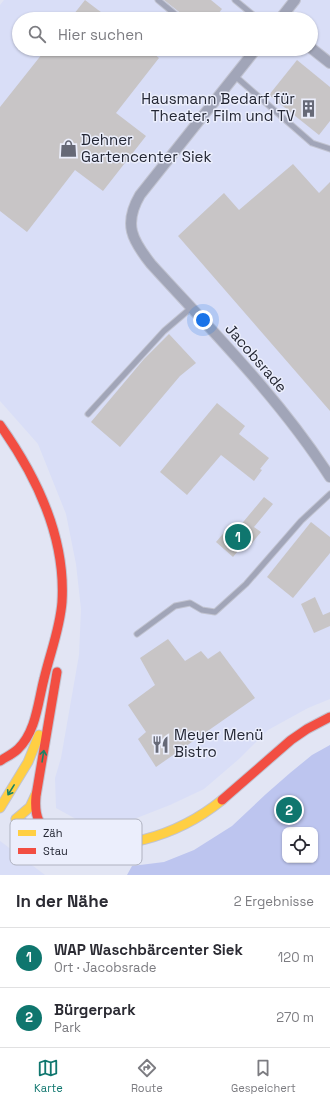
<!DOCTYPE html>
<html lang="de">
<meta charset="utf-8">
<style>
:root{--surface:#fff;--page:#f7f7f7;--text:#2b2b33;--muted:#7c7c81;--line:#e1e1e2;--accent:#0f766e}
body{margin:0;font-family:"Space Grotesk",sans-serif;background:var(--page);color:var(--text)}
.controls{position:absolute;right:12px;bottom:12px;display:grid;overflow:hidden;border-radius:8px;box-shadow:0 1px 3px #0004}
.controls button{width:36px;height:36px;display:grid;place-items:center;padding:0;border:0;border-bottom:1px solid var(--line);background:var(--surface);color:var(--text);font:20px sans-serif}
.you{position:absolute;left:203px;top:320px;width:14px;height:14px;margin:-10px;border:3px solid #fff;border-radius:50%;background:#1a73e8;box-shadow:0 0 0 6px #1a73e833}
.badge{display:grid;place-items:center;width:26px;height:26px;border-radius:50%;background:var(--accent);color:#fff;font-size:13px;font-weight:700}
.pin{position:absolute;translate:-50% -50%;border:2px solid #fff;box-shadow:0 1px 4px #0006}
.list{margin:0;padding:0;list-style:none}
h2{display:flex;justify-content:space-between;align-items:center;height:52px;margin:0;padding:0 16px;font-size:17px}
h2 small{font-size:13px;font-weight:400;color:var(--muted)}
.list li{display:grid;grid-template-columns:26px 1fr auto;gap:12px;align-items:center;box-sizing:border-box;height:60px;padding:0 16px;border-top:1px solid var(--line)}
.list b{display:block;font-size:15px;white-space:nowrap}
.list p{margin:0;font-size:13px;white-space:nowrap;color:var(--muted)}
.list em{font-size:13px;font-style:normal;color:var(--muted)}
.icon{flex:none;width:22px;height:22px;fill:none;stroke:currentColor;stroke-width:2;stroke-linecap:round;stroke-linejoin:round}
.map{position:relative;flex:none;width:330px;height:875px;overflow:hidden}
.search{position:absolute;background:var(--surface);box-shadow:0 1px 3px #0004;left:12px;right:12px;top:12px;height:44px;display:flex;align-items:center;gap:10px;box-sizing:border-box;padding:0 14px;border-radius:22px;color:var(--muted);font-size:15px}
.sheet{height:172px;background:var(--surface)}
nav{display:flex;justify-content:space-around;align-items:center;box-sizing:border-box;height:56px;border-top:1px solid var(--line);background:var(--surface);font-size:11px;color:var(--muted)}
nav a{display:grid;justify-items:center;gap:2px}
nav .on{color:var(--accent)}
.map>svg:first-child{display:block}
.built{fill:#d9def7;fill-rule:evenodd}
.green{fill:#bdc5ef;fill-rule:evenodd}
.building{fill:#c8c5c6}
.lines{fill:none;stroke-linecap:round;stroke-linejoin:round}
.lane-casing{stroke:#c1c3d0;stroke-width:7}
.street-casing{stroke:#c1c3d0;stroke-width:12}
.slow-casing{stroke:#c1c3d0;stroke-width:11}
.jam-casing{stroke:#c1c3d0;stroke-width:11}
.lane{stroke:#a1a5b8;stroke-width:5}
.street{stroke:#a1a5b8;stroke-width:10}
.slow{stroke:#ffcf43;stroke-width:9}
.jam{stroke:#f24e42;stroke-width:9}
.oneway{stroke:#1c8366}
.labels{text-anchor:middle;stroke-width:3;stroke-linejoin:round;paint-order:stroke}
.poi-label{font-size:15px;fill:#232633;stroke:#ebeefc;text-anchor:start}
.street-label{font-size:15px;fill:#232633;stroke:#ebeefc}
.key{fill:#ebeefc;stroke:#afb2c0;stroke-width:1}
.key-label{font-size:11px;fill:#232633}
</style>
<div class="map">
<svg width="330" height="875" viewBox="0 0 330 875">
<rect width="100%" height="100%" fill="#e2e5f4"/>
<g class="built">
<path d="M4 0H330V699L308 708 268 730 239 759 204 789 170 805 129 821 85 824 56 808 55 778 61 758 79 655 81 609 76 564 66 514 38 444 0 401V5ZM19 19H311V49H19Z"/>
<polygon points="0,841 45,875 0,875"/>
</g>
<path class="green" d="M330 745V875H127L132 866 164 862 194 850 232 826 266 794 290 773 312 755ZM285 830H315V860H285Z"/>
<g class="building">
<polygon points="85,0 110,19 70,19"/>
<polygon points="164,0 211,0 222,9 214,19 188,19"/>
<polygon points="46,49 148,49 159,58 116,113 146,136 103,191 75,170 27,232 0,211 0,107"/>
<polygon points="297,60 330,87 330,121 319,135 269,95"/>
<polygon points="293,164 319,193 330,182 330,411 178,236 224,193 239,210"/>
<polygon points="169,334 196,363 180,376 120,447 91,422 144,359"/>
<polygon points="217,403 245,426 239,434 269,458 260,469 262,470 254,481 221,455 187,495 160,472"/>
<polygon points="264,497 273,504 254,527 261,532 248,548 243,545 233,557 216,542 227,529 229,530 234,523 239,527"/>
<polygon points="311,522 330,537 330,553 293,598 267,577"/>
<polygon points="315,597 323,615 330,612 330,626 314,633 301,604"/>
<polygon points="168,639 185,661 201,651 208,659 220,651 255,698 156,767 138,739 146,732 128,705 155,685 140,658"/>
</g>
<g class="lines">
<defs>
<g id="lane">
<polyline points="158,0 181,19"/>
<polyline points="235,0 258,19"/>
<polyline points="239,49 250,57"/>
<polyline points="235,76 312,143 330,149"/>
<polyline points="88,414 164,331 191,308"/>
<polyline points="137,634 175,606 190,603 202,610 215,612 246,584 301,521 330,494"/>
</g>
<g id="street">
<polyline points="280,19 295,0"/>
<polyline points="311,48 330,63"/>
<path d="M256 49 140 195C123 224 132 240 151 264 213 332 280 399 330 477"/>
</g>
<g id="slow">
<polyline points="0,808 28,762 39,735"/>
<path d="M16 819C29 827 42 834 57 839 114 856 178 836 222 800"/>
<polyline points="16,819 30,807 36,794"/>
</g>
<g id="jam">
<path d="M0 425C37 477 66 537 62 602 60 629 50 653 44 679 38 702 36 732 18 749 13 754 6 757 0 761"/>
<path d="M57 672 36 796C34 818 39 827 58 838"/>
<polyline points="222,800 291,740 307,729 330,717"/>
</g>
</defs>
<use href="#lane" class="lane-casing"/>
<use href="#street" class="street-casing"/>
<use href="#slow" class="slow-casing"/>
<use href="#jam" class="jam-casing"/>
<use href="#lane" class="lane"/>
<use href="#street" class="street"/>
<use href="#slow" class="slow"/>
<use href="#jam" class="jam"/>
</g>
<defs><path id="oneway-shaft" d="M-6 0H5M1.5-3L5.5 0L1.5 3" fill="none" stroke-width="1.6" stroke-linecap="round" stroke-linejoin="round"/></defs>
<g class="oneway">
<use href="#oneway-shaft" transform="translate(43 756) rotate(-81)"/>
<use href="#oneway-shaft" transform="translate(11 790) rotate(122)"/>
</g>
<defs>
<symbol id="building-bare" viewBox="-9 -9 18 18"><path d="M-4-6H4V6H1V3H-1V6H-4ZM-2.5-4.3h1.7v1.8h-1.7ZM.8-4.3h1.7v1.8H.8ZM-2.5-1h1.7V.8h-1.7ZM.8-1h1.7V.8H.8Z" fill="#666977" stroke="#ebeefc" stroke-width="2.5" paint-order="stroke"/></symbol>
<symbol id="shop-bare" viewBox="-9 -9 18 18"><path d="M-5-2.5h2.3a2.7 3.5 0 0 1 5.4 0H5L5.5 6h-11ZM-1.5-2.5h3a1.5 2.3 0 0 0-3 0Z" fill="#666977" stroke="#ebeefc" stroke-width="2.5" paint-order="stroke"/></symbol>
<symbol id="restaurant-bare" viewBox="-9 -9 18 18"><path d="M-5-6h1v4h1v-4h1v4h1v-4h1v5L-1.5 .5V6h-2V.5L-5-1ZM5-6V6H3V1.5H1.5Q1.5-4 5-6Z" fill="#666977" stroke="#ebeefc" stroke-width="2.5" paint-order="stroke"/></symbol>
</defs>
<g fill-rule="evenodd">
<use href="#building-bare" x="296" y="96" width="25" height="25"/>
<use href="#shop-bare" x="56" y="136" width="25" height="25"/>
<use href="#restaurant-bare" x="148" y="732" width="25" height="25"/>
</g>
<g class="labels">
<g class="poi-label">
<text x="295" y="104" text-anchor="end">Hausmann Bedarf für<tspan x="295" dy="17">Theater, Film und TV</tspan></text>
<text x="81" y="145">Dehner<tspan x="81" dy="17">Gartencenter Siek</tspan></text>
<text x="174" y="740">Meyer Menü<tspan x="174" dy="17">Bistro</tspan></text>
</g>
<g class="street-label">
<text transform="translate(256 358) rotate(49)" y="5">Jacobsrade</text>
</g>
</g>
<rect x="10" y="819" width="132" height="46" rx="6" class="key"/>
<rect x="18" y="830" width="18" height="6" fill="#ffcf43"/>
<rect x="18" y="848" width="18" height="6" fill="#f24e42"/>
<g class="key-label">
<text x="43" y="837">Zäh</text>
<text x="43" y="855">Stau</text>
</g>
</svg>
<div class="controls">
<button><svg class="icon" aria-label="locate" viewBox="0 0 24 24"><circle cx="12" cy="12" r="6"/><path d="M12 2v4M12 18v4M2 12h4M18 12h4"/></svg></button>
</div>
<div class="you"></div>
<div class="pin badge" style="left:238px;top:537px">1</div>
<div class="pin badge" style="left:289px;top:810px">2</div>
<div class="search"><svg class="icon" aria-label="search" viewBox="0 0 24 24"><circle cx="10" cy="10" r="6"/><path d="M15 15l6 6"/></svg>Hier suchen</div>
</div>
<section class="sheet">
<h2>In der Nähe<small>2 Ergebnisse</small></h2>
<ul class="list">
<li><span class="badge">1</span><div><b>WAP Waschbärcenter Siek</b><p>Ort · Jacobsrade</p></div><em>120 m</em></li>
<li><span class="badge">2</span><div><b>Bürgerpark</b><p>Park</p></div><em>270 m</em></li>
</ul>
</section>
<nav>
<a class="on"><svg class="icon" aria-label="map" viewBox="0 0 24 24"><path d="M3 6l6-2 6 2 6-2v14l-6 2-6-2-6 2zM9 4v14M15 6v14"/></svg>Karte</a>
<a><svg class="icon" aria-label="directions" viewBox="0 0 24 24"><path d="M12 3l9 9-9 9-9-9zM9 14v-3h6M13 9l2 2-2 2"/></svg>Route</a>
<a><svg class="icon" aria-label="saved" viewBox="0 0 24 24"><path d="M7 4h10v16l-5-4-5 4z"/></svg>Gespeichert</a>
</nav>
